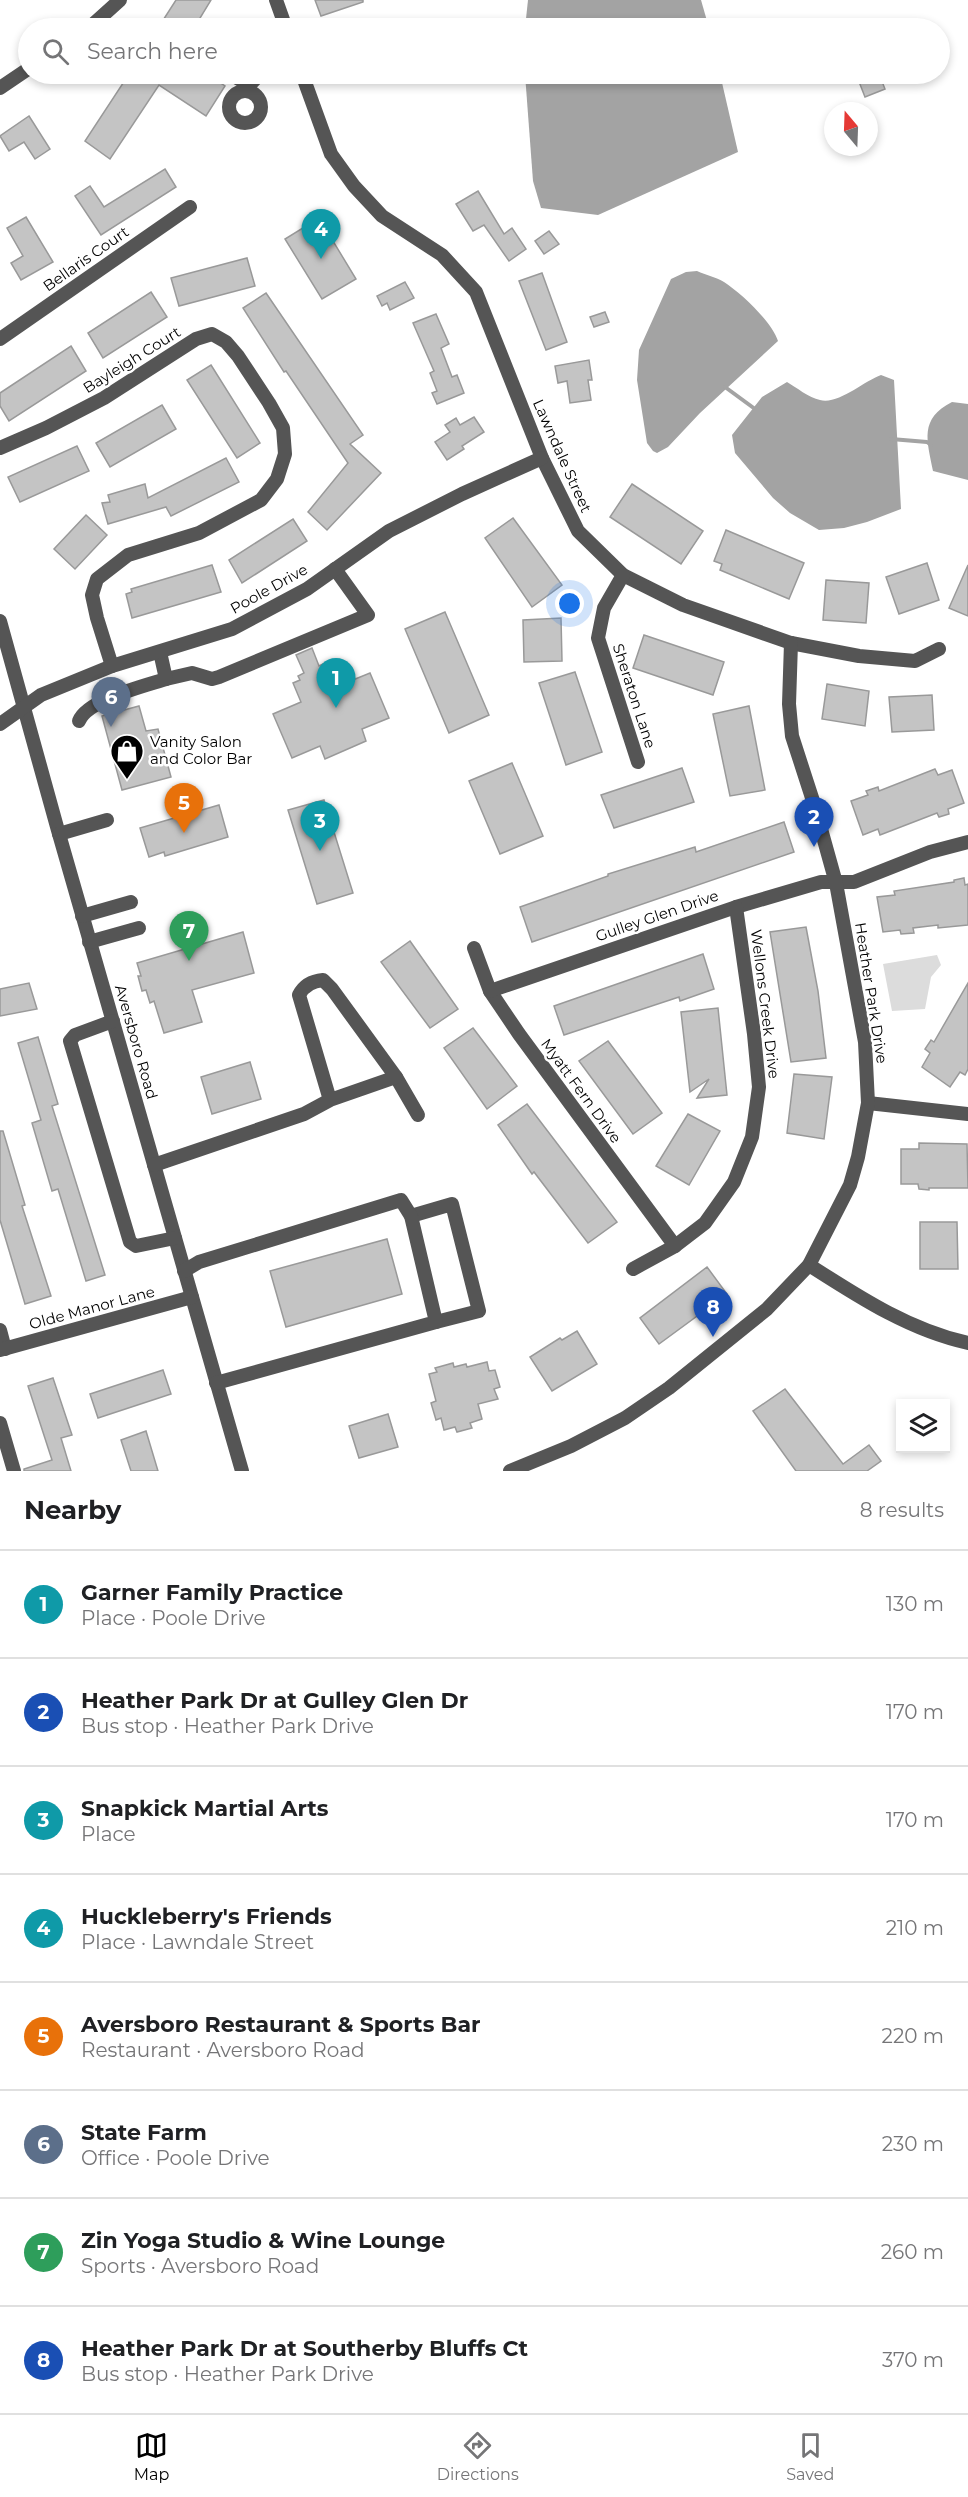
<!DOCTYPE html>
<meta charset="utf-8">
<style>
:root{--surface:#fff;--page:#f2f2f2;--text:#202124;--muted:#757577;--line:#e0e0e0;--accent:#000}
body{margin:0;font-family:Montserrat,sans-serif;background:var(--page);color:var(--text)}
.controls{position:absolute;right:18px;bottom:18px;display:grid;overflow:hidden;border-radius:0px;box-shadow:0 3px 9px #0003}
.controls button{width:54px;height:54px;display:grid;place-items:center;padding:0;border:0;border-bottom:2px solid var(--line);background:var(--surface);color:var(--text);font:30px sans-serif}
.compass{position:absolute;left:824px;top:102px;width:54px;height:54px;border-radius:50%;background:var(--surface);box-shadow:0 3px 9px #0003;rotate:341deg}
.you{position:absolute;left:570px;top:604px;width:21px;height:21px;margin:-15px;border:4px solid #fff;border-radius:50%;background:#1a73e8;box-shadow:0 0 0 9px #1a73e833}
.badge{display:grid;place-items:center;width:39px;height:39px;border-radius:50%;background:var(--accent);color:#fff;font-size:20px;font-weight:700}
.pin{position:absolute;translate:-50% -50px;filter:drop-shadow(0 2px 3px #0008)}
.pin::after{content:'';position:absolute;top:32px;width:21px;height:18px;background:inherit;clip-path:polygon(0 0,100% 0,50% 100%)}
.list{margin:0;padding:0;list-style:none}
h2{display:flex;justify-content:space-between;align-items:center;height:78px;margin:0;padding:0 24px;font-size:26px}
h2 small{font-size:20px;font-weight:400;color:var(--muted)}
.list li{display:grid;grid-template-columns:39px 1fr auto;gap:18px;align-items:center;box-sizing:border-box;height:108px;padding:0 24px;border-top:2px solid var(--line)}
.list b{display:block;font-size:22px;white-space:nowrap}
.list p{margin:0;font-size:20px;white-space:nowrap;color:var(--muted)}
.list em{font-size:20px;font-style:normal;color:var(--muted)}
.icon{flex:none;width:33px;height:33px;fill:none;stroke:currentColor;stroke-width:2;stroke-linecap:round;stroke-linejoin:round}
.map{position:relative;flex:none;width:968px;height:1471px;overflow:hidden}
.search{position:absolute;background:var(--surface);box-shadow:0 3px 9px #0003;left:18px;right:18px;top:18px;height:66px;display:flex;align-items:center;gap:15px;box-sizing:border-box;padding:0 21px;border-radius:33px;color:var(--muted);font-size:22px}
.sheet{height:942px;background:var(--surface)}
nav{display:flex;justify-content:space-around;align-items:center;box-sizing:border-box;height:84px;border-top:2px solid var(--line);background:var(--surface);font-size:16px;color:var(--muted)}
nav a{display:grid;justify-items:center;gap:3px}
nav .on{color:var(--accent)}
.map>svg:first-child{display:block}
.green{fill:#dcdcdc}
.water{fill:#a3a3a3}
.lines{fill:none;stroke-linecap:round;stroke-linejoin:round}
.stream{stroke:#a3a3a3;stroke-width:4}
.building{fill:#c4c4c4;stroke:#999;stroke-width:1.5}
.minor{stroke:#555;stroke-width:14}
.labels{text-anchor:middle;stroke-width:5;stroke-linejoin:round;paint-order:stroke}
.street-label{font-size:15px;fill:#000;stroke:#fff}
.poi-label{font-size:15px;fill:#000;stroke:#fff;text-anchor:start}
</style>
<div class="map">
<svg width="968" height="1471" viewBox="0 0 968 1471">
<rect width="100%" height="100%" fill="#fff"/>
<polygon class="green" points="937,955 941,965 931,977 925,1009 892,1011 883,964"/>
<g class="water">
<polygon points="528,0 701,0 709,28 525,28"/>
<polygon points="525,74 720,74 738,152 598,215 541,208 533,181"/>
<path d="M697 271C706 275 716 277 724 282 741 293 772 322 778 341L700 413 668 447 657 453 653 451 647 443 637 380 639 350 671 279 686 272Z"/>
<path d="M881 375 894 380 901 509 867 522 844 528 819 530 790 513 773 498 735 453 732 435 762 397 787 382C796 387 809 398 820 400 838 405 864 381 881 375Z"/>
<path d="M952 402 968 404V480L933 471C927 440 919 419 952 402Z"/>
</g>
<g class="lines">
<g class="stream">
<polyline points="725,387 755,409"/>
<polyline points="891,439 927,442 931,445"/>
</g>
</g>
<g class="building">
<polygon points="176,0 211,0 194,28 158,28"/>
<polygon points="315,0 363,0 363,2 321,16"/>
<polygon points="129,74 207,74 225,86 206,116 159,85 110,159 85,141"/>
<polygon points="856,74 879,74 885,89 865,97"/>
<polygon points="29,116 50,149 35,159 24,142 9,151 0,136"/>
<polygon points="165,169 176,187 101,235 75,196 90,186 104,207"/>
<polygon points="478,191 504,234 512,228 526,249 509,261 484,225 473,231 456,204"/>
<polygon points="26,217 53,262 21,280 11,263 23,256 7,228"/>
<polygon points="319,218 356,279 322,299 285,239"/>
<polygon points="549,231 559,244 544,254 535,241"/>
<polygon points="247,258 255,286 179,306 171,278"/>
<polygon points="542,273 567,342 546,350 519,281"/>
<polygon points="405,282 414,298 390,310 387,303 382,306 377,296"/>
<polygon points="151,292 167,317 103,358 88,333"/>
<polygon points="266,293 363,435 350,444 381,473 327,530 308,512 348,463 286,371 284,372 243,308"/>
<polygon points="605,312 609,322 594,327 590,317"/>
<polygon points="436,314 449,344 441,348 452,377 457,375 464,393 437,404 432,393 437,391 430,373 434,371 413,323"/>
<polygon points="71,346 86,371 9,421 0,406 0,393"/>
<polygon points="589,360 592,380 588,380 591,400 570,403 567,381 558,383 555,366"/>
<polygon points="211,365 260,443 237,458 187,380"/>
<polygon points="162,405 176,429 110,467 96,443"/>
<polygon points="474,417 484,432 462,446 464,449 447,460 435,442 450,432 445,425 456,418 460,425"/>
<polygon points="77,446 89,471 20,502 8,477"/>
<polygon points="226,458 239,482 171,516 166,507 108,524 102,503 110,502 108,495 145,484 148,498"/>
<polygon points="632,484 703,531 681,564 610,517"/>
<polygon points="86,515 107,535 75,569 54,549"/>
<polygon points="513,518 562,585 532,607 485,538"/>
<polygon points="293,519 307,541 242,583 229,560"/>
<polygon points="726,530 804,563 789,599 720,570 722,564 714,561"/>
<polygon points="927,563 939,600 899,614 886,577"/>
<polygon points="212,565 221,592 132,618 126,594 132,592 131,589"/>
<polygon points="968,565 968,616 949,608"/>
<polygon points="826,580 869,583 866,623 823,620"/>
<polygon points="445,612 489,715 449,733 405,629"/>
<polygon points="561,618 562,661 524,662 523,620"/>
<polygon points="644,635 724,662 713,695 633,668"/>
<polygon points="312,648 319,666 325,663 327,669 335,666 343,684 370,673 389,718 362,729 366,741 325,759 320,746 292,758 273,714 301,702 293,683 300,680 298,676 304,673 296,655"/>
<polygon points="575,672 602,752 566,765 539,683"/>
<polygon points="827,684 869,691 865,726 822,719"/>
<polygon points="932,695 934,730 892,732 889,697"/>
<polygon points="139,706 146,731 158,729 171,777 122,790 102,716"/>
<polygon points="749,706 765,790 730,796 713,714"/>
<polygon points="512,763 543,836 500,854 469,781"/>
<polygon points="682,768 694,802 614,828 601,795"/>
<polygon points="935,769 938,775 952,770 964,803 948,809 949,814 939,817 937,813 880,835 878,829 863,835 851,801 868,795 866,791 878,787 879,791"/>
<polygon points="324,800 353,893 317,904 288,810"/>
<polygon points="219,805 228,837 165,856 164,852 149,857 140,828"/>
<polygon points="784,822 794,852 532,942 520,907 608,876 608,874 695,847 696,852"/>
<polygon points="964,878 965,885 968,884 968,925 938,928 938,925 913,928 914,933 901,934 900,930 883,932 877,897 895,895 894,891 954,882 954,880"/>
<polygon points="806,927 818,991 826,1058 791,1062 770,932"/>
<polygon points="243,932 254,973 192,990 202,1022 164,1033 154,1001 150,1003 146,990 142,991 138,976 141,976 137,963"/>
<polygon points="410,941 458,1009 430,1028 381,962"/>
<polygon points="703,954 714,989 680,1001 679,997 564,1035 554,1006"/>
<polygon points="29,983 37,1009 0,1016 0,989"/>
<polygon points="968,983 968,1069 965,1075 960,1072 950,1087 922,1067 930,1053 925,1049 931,1040 934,1042"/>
<polygon points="718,1008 727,1095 697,1098 709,1079 690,1092 681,1012"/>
<polygon points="473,1028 517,1086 487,1109 444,1048"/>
<polygon points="38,1037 58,1104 52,1106 105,1275 86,1281 58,1189 52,1191 32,1123 41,1120 18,1043"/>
<polygon points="608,1041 662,1113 633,1134 579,1061"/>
<polygon points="250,1062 261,1099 212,1114 201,1077"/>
<polygon points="794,1074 832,1077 824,1139 787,1133"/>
<polygon points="527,1104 617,1222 588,1243 534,1172 532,1174 498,1125"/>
<polygon points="688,1114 720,1131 689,1185 656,1166"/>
<polygon points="0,1131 3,1131 25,1205 22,1206 51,1296 25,1304 0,1220"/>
<polygon points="919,1143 967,1144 968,1188 929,1188 929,1190 919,1189 918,1184 901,1184 901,1149 919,1149"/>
<polygon points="920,1222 957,1222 958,1269 920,1269"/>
<polygon points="387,1239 402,1294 286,1327 270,1271"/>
<polygon points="707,1267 727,1294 659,1344 640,1318"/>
<polygon points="577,1331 597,1364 552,1391 530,1357 560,1338 562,1340"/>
<polygon points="487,1362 489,1371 495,1370 500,1387 494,1389 498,1399 478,1404 482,1419 470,1423 472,1428 457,1432 455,1427 444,1430 441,1418 436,1420 431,1403 436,1401 429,1374 437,1372 435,1368 453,1363 454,1367 466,1364 467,1367"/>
<polygon points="163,1370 171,1394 98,1418 90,1394"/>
<polygon points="53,1378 72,1435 61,1438 71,1471 24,1471 24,1469 52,1460 28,1386"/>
<polygon points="785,1389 843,1464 869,1445 881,1461 867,1471 796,1471 753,1411"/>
<polygon points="388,1414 398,1447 359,1458 349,1426"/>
<polygon points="146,1431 158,1471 131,1471 121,1440"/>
</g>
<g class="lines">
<g class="minor">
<polyline points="276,0 286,28"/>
<polyline points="89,28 120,0"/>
<polyline points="230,74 250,85"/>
<polyline points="302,74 331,154 354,186 382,216 442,255 476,292 542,458 578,531 623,575 683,605 791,643 859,656 915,661 939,649"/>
<polyline points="0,88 28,69"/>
<polyline points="244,91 260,74"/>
<circle cx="245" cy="107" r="16"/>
<polyline points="0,339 190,207"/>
<polyline points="0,448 46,428 104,398 196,339 212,334 226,342 238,356 269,403 283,428 285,454 277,479 261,500 199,533 128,555 97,579 92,595 97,618 112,666"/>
<polyline points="623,575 604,608 598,638 638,762"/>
<polyline points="0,621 57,827 242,1471"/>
<polyline points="166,679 192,673 212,679 219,677 368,615 335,569"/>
<path d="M79 721C87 700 144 686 166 679L160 652"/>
<polyline points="0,724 41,695 112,666 232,629 307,589 389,531 462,494 542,458"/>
<polyline points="59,834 107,820"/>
<polyline points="82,916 131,902"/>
<polyline points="89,942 139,928"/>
<polyline points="474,948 490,991 519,1034 675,1246"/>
<polyline points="490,991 736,907 821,882 854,882 930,852 968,842"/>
<polyline points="113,1021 75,1035 70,1041 130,1242 136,1246 175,1238"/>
<polyline points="396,1077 418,1115"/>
<polyline points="868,1103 968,1114"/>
<path d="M154 1165 304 1114 330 1100 299 995C304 985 312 981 323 980L332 989 396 1077 330 1100"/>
<polyline points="411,1216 452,1204 479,1311 436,1322"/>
<path d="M809 1265C859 1297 909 1330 968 1343"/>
<polyline points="633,1269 675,1246 705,1223 734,1182 752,1137 759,1087 754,1034 736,907"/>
<polyline points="184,1271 199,1262 401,1200 411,1216 436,1322 216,1383"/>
<polyline points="0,1330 5,1349"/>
<polyline points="0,1350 192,1297"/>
<polyline points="0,1423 14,1471"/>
<polyline points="510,1471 571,1446 625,1418 669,1388 767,1309 809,1265 850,1185 858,1157 868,1103 865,1042 836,883 814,804 792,736 789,704 791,643"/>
</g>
</g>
<defs>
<symbol id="shop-pin" viewBox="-11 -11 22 30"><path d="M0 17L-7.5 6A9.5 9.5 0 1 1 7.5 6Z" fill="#000" stroke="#fff"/><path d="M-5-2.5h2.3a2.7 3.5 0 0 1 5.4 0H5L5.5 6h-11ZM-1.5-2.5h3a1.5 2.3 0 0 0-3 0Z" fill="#fff"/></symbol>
</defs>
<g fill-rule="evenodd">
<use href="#shop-pin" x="108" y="732" width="38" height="52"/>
</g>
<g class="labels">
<g class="street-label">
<text transform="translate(86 259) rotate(-35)" y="5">Bellaris Court</text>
<text transform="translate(132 360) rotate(-32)" y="5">Bayleigh Court</text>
<text transform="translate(562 456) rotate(66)" y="5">Lawndale Street</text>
<text transform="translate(269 589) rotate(-29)" y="5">Poole Drive</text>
<text transform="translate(634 696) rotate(72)" y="5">Sheraton Lane</text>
<text transform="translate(657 916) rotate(-19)" y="5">Gulley Glen Drive</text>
<text transform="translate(871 993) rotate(81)" y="5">Heather Park Drive</text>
<text transform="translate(765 1004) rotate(83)" y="5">Wellons Creek Drive</text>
<text transform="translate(136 1042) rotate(74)" y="5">Aversboro Road</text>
<text transform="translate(581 1091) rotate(54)" y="5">Myatt Fern Drive</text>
<text transform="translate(92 1308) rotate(-15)" y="5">Olde Manor Lane</text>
</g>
<g class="poi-label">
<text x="150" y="747">Vanity Salon<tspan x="150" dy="17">and Color Bar</tspan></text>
</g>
</g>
</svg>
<div class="controls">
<button><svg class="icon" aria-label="layers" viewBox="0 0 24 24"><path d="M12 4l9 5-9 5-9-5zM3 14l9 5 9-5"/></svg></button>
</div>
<svg class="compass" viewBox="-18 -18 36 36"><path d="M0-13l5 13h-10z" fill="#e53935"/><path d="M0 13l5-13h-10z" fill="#757577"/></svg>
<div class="you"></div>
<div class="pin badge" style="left:336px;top:708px;background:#0f9aa8">1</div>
<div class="pin badge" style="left:814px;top:847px;background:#1a4fb4">2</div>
<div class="pin badge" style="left:320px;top:851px;background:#0f9aa8">3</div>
<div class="pin badge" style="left:321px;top:259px;background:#0f9aa8">4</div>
<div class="pin badge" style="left:184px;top:833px;background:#e8710a">5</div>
<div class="pin badge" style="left:111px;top:727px;background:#5c6f8a">6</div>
<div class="pin badge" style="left:189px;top:961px;background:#2e9e5b">7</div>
<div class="pin badge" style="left:713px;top:1337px;background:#1a4fb4">8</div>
<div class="search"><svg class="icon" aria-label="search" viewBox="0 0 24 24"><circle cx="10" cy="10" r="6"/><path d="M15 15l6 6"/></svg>Search here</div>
</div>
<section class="sheet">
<h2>Nearby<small>8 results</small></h2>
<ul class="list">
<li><span class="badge" style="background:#0f9aa8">1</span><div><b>Garner Family Practice</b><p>Place · Poole Drive</p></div><em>130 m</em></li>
<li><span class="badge" style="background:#1a4fb4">2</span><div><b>Heather Park Dr at Gulley Glen Dr</b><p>Bus stop · Heather Park Drive</p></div><em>170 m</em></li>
<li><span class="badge" style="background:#0f9aa8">3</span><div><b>Snapkick Martial Arts</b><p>Place</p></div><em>170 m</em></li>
<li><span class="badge" style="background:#0f9aa8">4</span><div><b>Huckleberry's Friends</b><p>Place · Lawndale Street</p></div><em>210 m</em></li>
<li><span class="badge" style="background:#e8710a">5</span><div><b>Aversboro Restaurant &amp; Sports Bar</b><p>Restaurant · Aversboro Road</p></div><em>220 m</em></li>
<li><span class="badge" style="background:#5c6f8a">6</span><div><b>State Farm</b><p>Office · Poole Drive</p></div><em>230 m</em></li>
<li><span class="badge" style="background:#2e9e5b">7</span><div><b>Zin Yoga Studio &amp; Wine Lounge</b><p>Sports · Aversboro Road</p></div><em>260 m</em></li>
<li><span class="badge" style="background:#1a4fb4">8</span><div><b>Heather Park Dr at Southerby Bluffs Ct</b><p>Bus stop · Heather Park Drive</p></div><em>370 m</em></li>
</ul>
</section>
<nav>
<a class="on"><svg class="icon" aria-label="map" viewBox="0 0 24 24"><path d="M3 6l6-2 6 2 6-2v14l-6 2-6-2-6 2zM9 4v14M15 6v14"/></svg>Map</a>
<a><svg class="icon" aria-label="directions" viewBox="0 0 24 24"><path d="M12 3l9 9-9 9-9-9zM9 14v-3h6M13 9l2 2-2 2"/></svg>Directions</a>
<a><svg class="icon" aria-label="saved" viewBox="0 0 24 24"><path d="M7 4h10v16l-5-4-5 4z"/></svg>Saved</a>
</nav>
